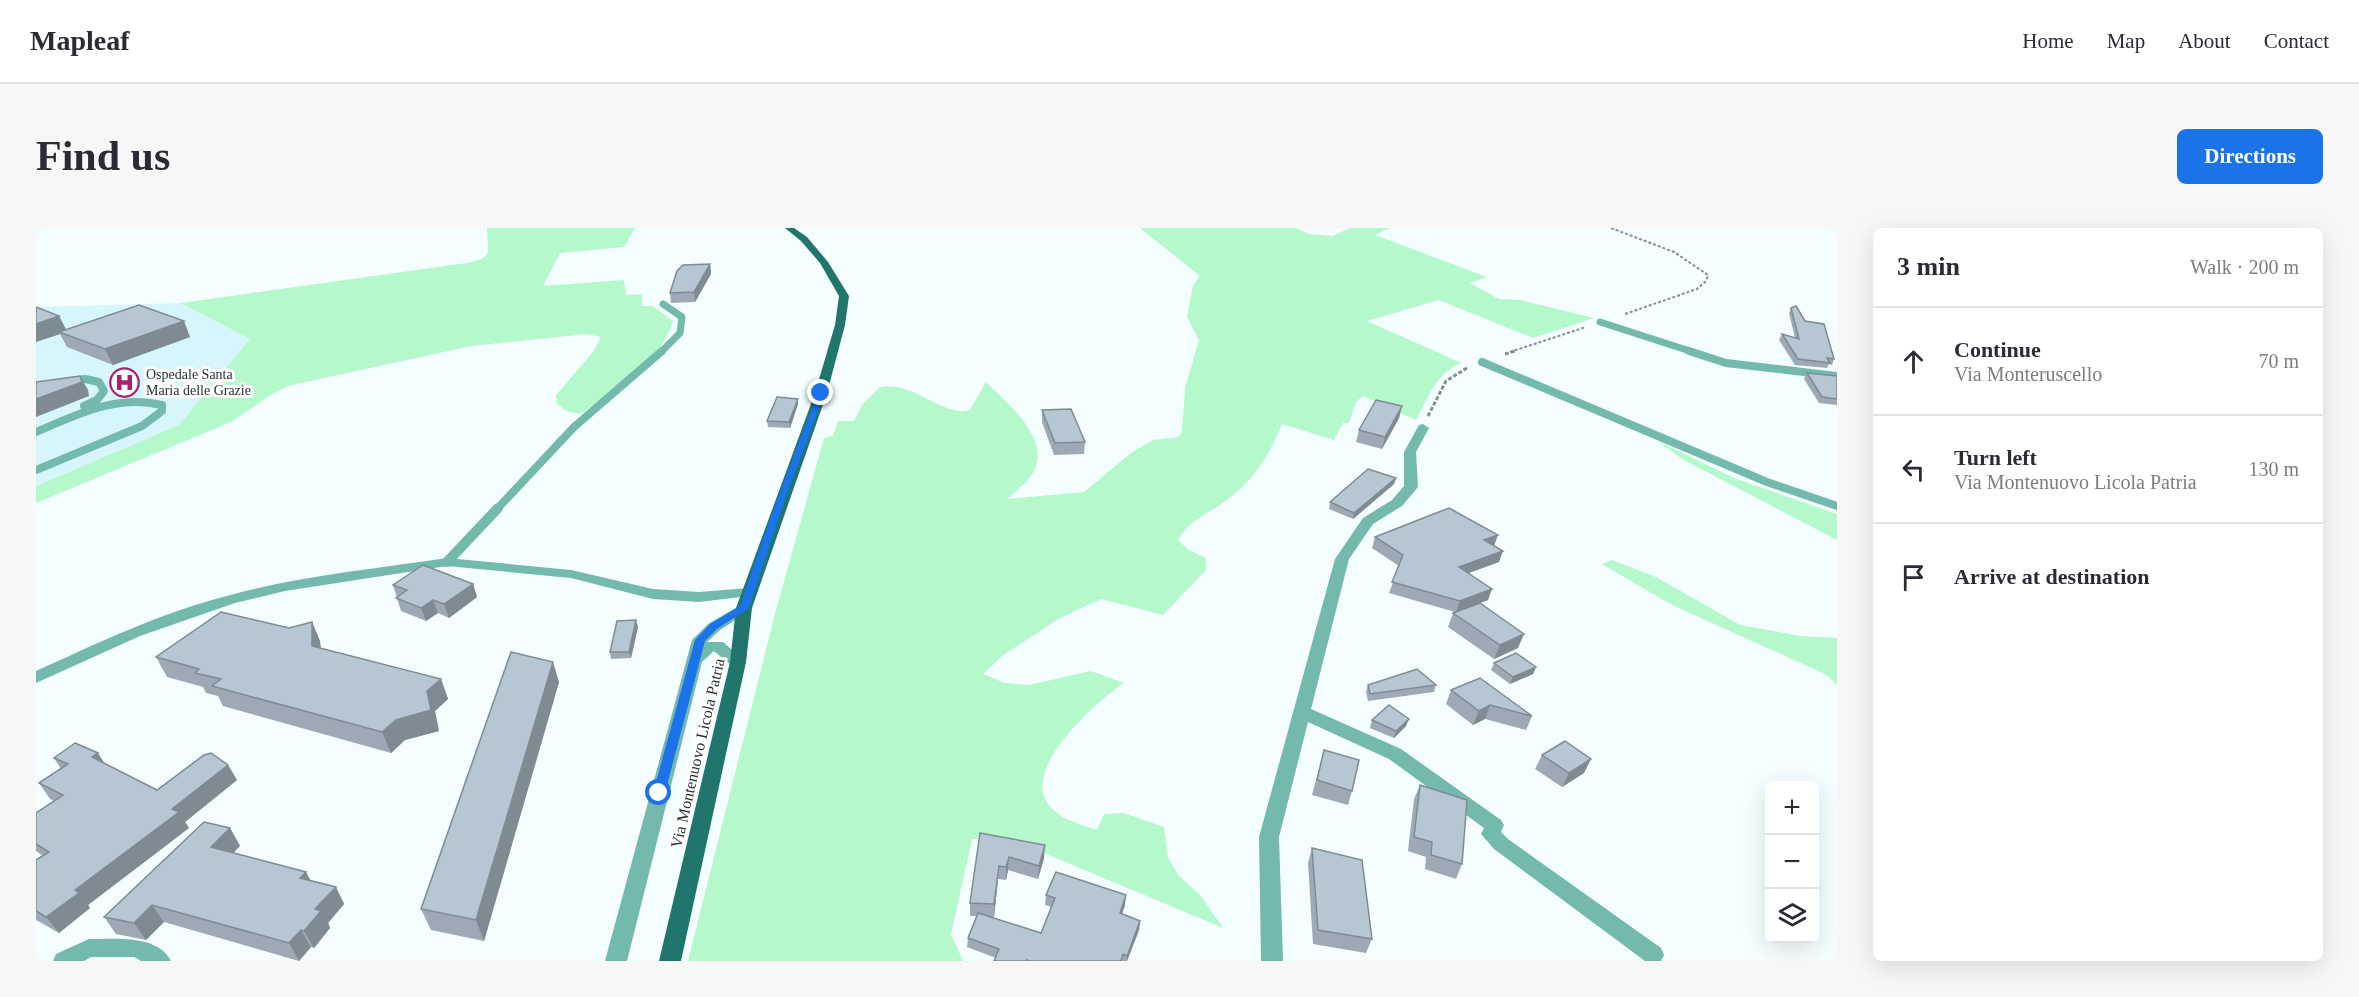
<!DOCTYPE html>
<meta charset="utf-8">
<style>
:root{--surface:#fff;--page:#f7f7f7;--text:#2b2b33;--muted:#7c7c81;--line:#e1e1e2;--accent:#1a73e8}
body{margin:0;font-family:Georgia,serif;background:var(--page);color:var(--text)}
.controls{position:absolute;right:18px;bottom:18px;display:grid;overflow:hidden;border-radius:9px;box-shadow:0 6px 24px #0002}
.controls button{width:54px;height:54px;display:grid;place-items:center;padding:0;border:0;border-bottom:2px solid var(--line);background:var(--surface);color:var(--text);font:30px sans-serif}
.stop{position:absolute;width:18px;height:18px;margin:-14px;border:4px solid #1a73e8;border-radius:50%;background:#fff}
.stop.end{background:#1a73e8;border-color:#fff;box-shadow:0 2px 6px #0008}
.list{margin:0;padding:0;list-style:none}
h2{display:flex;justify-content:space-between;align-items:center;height:78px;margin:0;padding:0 24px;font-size:26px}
h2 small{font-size:20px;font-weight:400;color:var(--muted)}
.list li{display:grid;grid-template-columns:39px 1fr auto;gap:18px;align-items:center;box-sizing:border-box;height:108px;padding:0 24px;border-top:2px solid var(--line)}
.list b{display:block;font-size:22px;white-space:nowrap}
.list p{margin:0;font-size:20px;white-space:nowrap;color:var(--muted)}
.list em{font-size:20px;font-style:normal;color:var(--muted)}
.icon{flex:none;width:33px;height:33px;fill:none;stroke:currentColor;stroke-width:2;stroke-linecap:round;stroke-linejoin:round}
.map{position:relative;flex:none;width:1801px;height:733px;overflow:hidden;border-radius:9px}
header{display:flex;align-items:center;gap:36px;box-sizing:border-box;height:84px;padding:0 30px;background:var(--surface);border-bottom:2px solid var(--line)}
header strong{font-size:28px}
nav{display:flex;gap:33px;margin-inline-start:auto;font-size:21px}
.intro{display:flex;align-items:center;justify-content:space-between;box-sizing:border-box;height:144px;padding:0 36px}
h1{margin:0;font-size:42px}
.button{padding:15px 27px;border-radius:9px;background:var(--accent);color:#fff;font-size:21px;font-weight:700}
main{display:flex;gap:36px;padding:0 36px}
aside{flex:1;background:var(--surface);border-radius:9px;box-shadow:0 6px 24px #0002}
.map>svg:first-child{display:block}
.built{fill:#d6f6fc}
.green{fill:#b5f8cc}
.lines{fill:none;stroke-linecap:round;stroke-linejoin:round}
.path-far1{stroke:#868f91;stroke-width:2;stroke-dasharray:3 2;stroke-linecap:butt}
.path{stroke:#868f91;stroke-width:3;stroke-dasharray:4 2;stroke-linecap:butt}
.service-far2{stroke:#74b9ae;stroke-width:7}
.service-far1{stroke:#74b9ae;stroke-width:8}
.service{stroke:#74b9ae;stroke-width:10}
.minor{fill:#74b9ae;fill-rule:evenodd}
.tertiary{fill:#74b9ae;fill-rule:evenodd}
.primary{fill:#20766c;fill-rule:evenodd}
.wall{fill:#9daab5}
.shaded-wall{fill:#7f8b93}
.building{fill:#b6c6d2;stroke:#7f8b93;stroke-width:1.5}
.route{fill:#1a73e8}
.labels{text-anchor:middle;stroke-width:6;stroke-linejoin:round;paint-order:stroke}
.far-poi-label{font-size:14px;fill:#283032;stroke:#fff;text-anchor:start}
.street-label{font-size:16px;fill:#283032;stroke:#fff}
</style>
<header>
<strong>Mapleaf</strong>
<nav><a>Home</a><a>Map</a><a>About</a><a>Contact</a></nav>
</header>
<div class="intro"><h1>Find us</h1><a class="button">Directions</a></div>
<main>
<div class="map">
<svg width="1801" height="733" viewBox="0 0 1801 733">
<rect width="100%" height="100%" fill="#f4fdff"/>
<polygon class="built" points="145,75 215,111 143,197 0,258 0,79"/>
<g class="green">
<path d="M451 0H599L588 19 524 25 507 58 588 52 590 67 606 66V78H617L637 93C626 133 577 161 545 186L530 183 521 176 520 167 557 124 565 109 550 106 435 118 252 158C231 167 215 182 195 194L0 275V258L143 197 214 111 145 75 431 35 446 31 452 25Z"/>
<path d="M1104 0H1260L1273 6 1297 8 1314 0H1354L1339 7 1451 49 1434 55 1463 71 1484 72 1558 90 1497 110 1403 72 1331 93 1425 135C1400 145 1392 170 1380 192L1327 168 1320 174 1313 195H1307L1298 212 1246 196C1234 226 1218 252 1192 271 1175 285 1153 291 1142 312L1153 322 1170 330V342L1127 387 1065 371 1024 390 966 428 947 446 969 455 993 457 1055 443 1088 455C1061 473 985 540 1012 576 1024 592 1044 596 1061 602L1068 586 1087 585 1128 599 1132 630 1143 648 1165 668 1187 700 972 610 936 611 915 706 927 733H652L740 382 788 210 797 208 802 193H818L826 177 844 159C878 153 908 190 934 182L950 154C972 176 1019 213 995 248 989 257 978 263 972 271L1048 264 1095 225 1117 212 1142 209 1146 204 1149 160 1163 112 1151 89 1157 57 1164 48Z"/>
<polygon points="1622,213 1698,250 1801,286 1801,312 1646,231"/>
<polygon points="1576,332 1620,349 1704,397 1765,408 1801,410 1801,457 1789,446 1636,377 1566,336"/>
</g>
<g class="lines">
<g class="path-far1">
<polyline points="1575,0 1638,24 1672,47 1670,53 1661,61 1589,86"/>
<polyline points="1474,124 1550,99"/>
</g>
<g class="path">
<polyline points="1469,126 1479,123"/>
<polyline points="1392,188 1410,153 1431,140"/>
</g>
<g class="service-far2">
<polyline points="1564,94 1657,124"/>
<polyline points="625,124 644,105 646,89 627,76"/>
</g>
<g class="service-far1">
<polyline points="1653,123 1690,135 1801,148"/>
<polyline points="1446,134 1731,254 1801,278"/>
<polyline points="34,153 49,151 63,154 68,163 61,172 48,178"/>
<path d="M0 204C41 187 80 166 126 177V183L106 198 0 242"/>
<polyline points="461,281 538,199 626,123"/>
</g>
<polyline class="service" points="411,334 462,280"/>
<g class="minor">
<polygon points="1387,196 1393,200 1380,224 1382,259 1366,278 1337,296 1313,331 1275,481 1365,521 1465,592 1468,597 1465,604 1472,611 1625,720 1628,727 1625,733 1609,733 1458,621 1445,606 1448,600 1353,531 1272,494 1243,609 1247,733 1225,733 1223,609 1299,331 1327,290 1356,272 1368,258 1368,224 1383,197"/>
<path d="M411 330 535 342 617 361 663 364 713 360 720 364 713 368 663 374 617 371 535 350 411 338 249 363 199 375 104 408 0 455V443C62 415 124 385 191 368 262 348 338 341 411 330Z"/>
<path d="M53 711C78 711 122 706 135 733H105L98 729H55L48 733H17L20 726Z"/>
</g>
<polygon class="tertiary" points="708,375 716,380 713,383 684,402 671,414 687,414 710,434 708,438 696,438 678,423 666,434 591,733 569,733 656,412 672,396"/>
<polygon class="primary" points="749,0 758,0 771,9 792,34 813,68 809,97 791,165 716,380 710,434 645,733 623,733 694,434 700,380 779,165 799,97 803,68 784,35 765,13"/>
</g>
<g class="wall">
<polygon points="674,36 675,46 659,74 635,75 634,65"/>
<polygon points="1755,80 1769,93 1798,131 1796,137 1793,136 1791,140 1759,137 1743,112 1746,106 1759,110 1753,85"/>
<polygon points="30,102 154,109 77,137 31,119 24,106 0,114"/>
<polygon points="1771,145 1801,148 1801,177 1783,175 1768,151"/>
<polygon points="762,171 762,176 754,200 732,199 731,193"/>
<polygon points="1366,178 1363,190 1346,221 1320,214 1323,202"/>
<polygon points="1006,182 1049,214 1048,226 1018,227 1006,194"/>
<polygon points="1360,250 1358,256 1317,291 1293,281 1294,274"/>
<polygon points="1339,309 1458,318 1463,334 1432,345 1452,372 1444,375 1482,420 1458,431 1412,399 1417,385 1419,384 1353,365 1363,338 1336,320"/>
<polygon points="437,356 441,369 413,390 402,385 390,393 365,383 357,357"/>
<polygon points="276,394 284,413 285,420 405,451 412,471 399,483 403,503 369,512 355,525 187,478 182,468 170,465 167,459 131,449 120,429 253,400"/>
<polygon points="602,399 595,430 575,431 574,424"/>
<polygon points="1458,435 1500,439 1497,446 1474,456 1455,442"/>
<polygon points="523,454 448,713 395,702 385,681"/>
<polygon points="1332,457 1400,457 1398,464 1332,473 1330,464"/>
<polygon points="1415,462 1496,488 1490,502 1449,491 1437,497 1410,476"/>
<polygon points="1336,492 1370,498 1358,510 1334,500"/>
<polygon points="1288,522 1316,563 1312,577 1276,567"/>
<polygon points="1506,527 1548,545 1526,559 1499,541"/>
<polygon points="18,530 68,535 121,562 192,537 201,552 149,594 153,600 52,677 54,680 23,705 0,692 0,632 7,628 0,623 0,585 18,573 14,571 3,555 25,541"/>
<polygon points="1384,557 1426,636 1420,651 1389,641 1390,629 1372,623 1378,571"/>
<polygon points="194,600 204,618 197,625 270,644 274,652 300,659 308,676 292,695 294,700 278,720 275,719 263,733 128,694 110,712 80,706 68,689"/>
<polygon points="944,605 1008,630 1002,651 972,642 970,652 962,651 958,689 954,689 1005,705 1016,679 1009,677 1010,667 1089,677 1086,686 1104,693 1103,702 1091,733 958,733 960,730 931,719 932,710 941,688 934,688 934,675"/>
<polygon points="1276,620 1336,711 1330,725 1277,716 1272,635"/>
</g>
<g class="shaded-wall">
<polygon points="674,36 675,46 659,74 658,64"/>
<polygon points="23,88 31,103 23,104 24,106 0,114 0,96"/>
<polygon points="148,93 154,109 77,137 69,121"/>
<polygon points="44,148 52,162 53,168 0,189 0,171"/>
<polygon points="762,171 762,176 754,200 753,194"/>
<polygon points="1366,178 1363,190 1346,221 1349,209"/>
<polygon points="1360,250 1358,256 1317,291 1318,285"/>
<polygon points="1462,307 1458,318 1448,312"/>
<polygon points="1467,323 1463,334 1419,350 1423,339"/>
<polygon points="437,356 441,369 413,390 408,376"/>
<polygon points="1456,361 1452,372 1420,384 1424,373"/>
<polygon points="397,372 402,385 390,393 385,380"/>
<polygon points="600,392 602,399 595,430 593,424"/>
<polygon points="276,394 284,413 285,438 276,418"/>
<polygon points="1488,406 1482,420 1458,431 1464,417"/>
<polygon points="517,434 523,454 448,713 440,692"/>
<polygon points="1500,439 1497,446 1474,456 1477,449"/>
<polygon points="405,451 412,471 399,483 403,503 369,512 355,525 346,504"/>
<polygon points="1454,477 1449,491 1437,497 1443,483"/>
<polygon points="1373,491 1370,498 1358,510 1360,503"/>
<polygon points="62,525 72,541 56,529"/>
<polygon points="1555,531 1548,545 1526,559 1533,545"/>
<polygon points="192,537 201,552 149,594 153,600 52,677 54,680 23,705 10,689 39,662 136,581"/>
<polygon points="194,600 204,618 185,637 175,619"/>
<polygon points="1009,617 1008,630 1002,651 1003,638"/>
<polygon points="973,629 972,642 970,652 970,639"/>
<polygon points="963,638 962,651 958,689 958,676"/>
<polygon points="270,644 279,661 264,650"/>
<polygon points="300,659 308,676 292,695 294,700 278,720 268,703 279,681"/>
<polygon points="1090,667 1089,677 1083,695 1084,685"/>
<polygon points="116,677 128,694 110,712 98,695"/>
<polygon points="1104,693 1103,702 1091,733 1091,728"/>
<polygon points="265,702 275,719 263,733 253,715"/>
</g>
<g class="building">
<polygon points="674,36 658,64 634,65 641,43 647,37"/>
<polygon points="103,77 148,93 69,121 23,104"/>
<polygon points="1760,78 1769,93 1788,96 1798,131 1791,130 1794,135 1762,131 1746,106 1763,111 1755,80"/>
<polygon points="0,79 23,88 0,96"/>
<polygon points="1771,145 1801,148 1801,171 1786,169"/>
<polygon points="44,148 46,154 0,171 0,154"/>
<polygon points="741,169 762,171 753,194 731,193"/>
<polygon points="1340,172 1366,178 1349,209 1323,202"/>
<polygon points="1035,181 1049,214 1019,215 1006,182"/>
<polygon points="1332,241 1360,250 1318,285 1294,274"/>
<polygon points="1413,280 1462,307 1448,312 1467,323 1423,339 1456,361 1424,373 1356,354 1367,327 1339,309"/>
<polygon points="387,337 437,356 408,376 397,372 385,380 360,370 371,362 357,357"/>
<polygon points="1444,375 1488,406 1464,417 1417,385"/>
<polygon points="185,384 253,400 276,394 276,418 405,451 391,463 395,482 360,492 346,504 176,458 185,451 159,445 163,441 120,429"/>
<polygon points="600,392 593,424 574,424 581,393"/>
<polygon points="475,424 517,434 440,692 385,681"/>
<polygon points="1480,425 1500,439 1477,449 1458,435"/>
<polygon points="1381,441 1400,457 1334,466 1332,457"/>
<polygon points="1444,450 1496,488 1454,477 1443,483 1415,462"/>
<polygon points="1353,477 1373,491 1360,503 1336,492"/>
<polygon points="1529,513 1555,531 1533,545 1506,527"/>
<polygon points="39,515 62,525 56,529 121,562 168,527 175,525 192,537 136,581 143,584 39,662 43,665 10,689 0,683 0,632 13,624 0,616 0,585 27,567 3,555 32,536 18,530"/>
<polygon points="1288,522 1323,532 1316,563 1281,552"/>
<polygon points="1384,557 1431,572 1426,636 1395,627 1396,614 1378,609"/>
<polygon points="168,594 194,600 175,619 270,644 264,650 300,659 279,681 285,683 268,703 265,702 253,715 116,677 98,695 68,689"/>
<polygon points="944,605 1009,617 1003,638 973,629 970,639 963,638 958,676 934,675"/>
<polygon points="1276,620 1326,632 1336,711 1282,702"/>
<polygon points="1020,644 1090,667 1084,685 1104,693 1091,728 1087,726 1085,733 993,733 991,732 991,733 958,733 963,721 932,710 942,685 1005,705 1019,670 1010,667"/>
</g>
<polygon class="route" points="785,163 789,165 748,274 713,380 681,401 669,413 629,565 627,568 619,568 617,565 659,412 674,396 704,378 740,274 782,165"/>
<defs>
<symbol id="hospital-ring" viewBox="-11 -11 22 22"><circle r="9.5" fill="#fff" stroke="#a7236e" stroke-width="1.5"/><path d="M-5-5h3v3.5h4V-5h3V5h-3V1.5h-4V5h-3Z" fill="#a7236e"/></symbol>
</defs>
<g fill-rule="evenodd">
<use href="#hospital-ring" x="72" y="138" width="33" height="33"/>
</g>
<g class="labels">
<g class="far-poi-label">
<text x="110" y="151">Ospedale Santa<tspan x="110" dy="16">Maria delle Grazie</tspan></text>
</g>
<g class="street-label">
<text transform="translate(661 525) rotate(-77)" y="6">Via Montenuovo Licola Patria</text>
</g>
</g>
</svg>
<div class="controls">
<button>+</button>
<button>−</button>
<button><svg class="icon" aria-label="layers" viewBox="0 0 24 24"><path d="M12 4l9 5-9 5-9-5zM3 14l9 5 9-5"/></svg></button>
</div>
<div class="stop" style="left:623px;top:565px"></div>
<div class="stop end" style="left:785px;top:165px"></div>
</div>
<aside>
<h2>3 min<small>Walk · 200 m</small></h2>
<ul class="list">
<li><svg class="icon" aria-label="ahead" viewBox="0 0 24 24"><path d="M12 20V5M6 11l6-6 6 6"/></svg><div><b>Continue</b><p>Via Monteruscello</p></div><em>70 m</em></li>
<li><svg class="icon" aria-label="left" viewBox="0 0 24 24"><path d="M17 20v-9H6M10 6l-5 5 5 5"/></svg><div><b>Turn left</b><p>Via Montenuovo Licola Patria</p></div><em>130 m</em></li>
<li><svg class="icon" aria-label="arrive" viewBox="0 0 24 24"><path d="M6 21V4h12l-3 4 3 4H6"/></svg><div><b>Arrive at destination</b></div></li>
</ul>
</aside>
</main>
